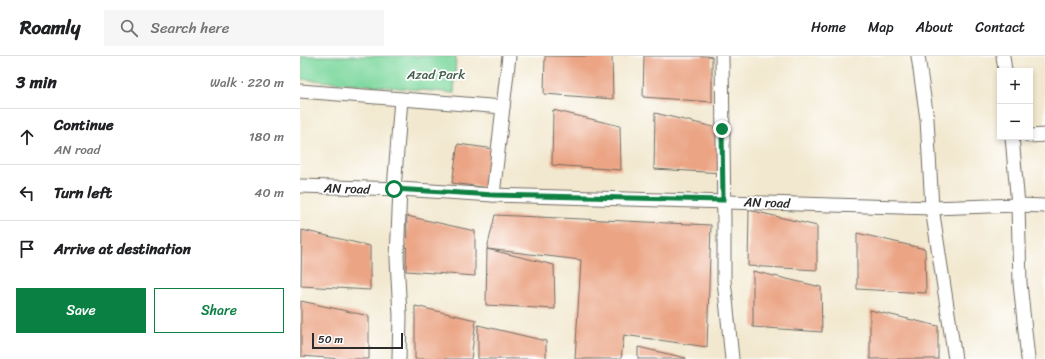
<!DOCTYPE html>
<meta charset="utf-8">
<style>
:root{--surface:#fff;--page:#f6f6f6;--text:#202124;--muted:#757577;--line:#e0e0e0;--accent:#0b8043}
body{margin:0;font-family:Sriracha,sans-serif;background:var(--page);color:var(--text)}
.controls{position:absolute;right:12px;top:12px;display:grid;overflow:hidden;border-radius:0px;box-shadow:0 2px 6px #0003}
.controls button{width:36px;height:36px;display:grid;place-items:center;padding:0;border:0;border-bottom:1px solid var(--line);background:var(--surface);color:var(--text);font:20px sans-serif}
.scale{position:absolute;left:12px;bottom:10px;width:91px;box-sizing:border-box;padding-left:4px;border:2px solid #2b2b2b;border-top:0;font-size:11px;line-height:14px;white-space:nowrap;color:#2b2b2b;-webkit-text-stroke:3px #fff;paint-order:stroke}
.stop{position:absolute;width:12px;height:12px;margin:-9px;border:3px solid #0b8043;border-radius:50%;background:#fff}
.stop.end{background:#0b8043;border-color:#fff;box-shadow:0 1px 4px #0008}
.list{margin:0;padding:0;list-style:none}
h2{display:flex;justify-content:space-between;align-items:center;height:52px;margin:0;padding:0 16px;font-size:17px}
h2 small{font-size:13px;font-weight:400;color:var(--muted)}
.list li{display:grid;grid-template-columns:26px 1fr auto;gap:12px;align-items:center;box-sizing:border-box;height:56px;padding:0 16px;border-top:1px solid var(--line)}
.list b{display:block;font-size:15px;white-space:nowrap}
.list p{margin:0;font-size:13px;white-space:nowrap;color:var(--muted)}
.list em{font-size:13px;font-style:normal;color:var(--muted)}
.actions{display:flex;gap:8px;padding:12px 16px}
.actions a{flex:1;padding:9px 0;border:1px solid var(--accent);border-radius:0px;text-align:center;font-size:14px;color:var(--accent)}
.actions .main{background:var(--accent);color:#fff}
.icon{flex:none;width:22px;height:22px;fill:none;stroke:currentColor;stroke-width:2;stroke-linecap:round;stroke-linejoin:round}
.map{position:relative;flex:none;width:745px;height:303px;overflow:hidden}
header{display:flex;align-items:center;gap:24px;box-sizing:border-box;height:56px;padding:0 20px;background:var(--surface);border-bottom:1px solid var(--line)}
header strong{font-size:19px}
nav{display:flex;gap:22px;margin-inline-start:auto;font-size:14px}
.search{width:280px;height:36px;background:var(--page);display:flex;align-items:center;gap:10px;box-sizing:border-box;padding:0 14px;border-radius:0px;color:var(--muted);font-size:15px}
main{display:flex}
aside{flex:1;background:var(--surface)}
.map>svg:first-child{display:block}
.green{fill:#7ed89e;stroke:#548264}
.building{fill:#eba484}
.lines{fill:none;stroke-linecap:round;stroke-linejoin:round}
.minor-casing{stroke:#716d64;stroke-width:15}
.minor{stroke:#fff;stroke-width:13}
.route{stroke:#0b8043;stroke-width:5}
.labels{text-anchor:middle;stroke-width:3.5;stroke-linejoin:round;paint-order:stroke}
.park-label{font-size:13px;fill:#445f4e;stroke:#fff}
.street-label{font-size:13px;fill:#2b2b2b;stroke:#fff}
</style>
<header>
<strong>Roamly</strong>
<div class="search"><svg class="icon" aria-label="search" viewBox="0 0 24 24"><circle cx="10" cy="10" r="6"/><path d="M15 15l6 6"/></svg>Search here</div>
<nav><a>Home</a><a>Map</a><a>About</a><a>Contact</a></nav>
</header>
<main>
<aside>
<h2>3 min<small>Walk · 220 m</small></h2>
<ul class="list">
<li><svg class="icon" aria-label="ahead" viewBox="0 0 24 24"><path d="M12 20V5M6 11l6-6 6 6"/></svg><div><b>Continue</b><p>AN road</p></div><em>180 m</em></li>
<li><svg class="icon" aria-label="left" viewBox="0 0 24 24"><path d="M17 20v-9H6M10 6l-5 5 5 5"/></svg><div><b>Turn left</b></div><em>40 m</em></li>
<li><svg class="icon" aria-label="arrive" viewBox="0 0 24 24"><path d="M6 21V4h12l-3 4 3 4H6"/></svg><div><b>Arrive at destination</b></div></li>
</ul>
<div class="actions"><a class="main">Save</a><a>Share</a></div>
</aside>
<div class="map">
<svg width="745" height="303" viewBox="0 0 745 303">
<rect width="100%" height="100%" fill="#fff"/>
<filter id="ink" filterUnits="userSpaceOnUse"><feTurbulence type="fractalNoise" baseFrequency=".025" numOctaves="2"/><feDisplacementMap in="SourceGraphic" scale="8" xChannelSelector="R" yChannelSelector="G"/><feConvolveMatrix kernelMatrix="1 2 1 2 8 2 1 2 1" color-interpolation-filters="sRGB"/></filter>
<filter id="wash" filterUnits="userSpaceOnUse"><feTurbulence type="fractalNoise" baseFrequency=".012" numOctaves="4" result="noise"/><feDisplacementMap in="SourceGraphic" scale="16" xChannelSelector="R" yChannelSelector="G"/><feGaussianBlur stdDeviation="0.9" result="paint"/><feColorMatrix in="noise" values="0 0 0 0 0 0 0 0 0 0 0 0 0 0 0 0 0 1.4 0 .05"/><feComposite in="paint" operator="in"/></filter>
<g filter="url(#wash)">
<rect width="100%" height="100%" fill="#f2e8cf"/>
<polygon class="green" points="1,0 156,0 154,37 0,23"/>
<g id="blocks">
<g class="building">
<polygon points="245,0 312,0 313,43 244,38"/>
<polygon points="344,0 406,0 412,1 412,46 343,41"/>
<polygon points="253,54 320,70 321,114 252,109"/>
<polygon points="355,57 422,73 423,117 354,113"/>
<polygon points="158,88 195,93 189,132 152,127"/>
<polygon points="449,154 517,170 517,214 448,210"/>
<polygon points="195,159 411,169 407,291 324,279 321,303 275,303 281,204 187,193 254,209 255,253 186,249 187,193"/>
<polygon points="107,160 175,175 175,220 106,215"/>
<polygon points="2,174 70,190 70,234 1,230"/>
<polygon points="557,177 625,193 626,237 557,233"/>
<polygon points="453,215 521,231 522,276 453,271"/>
<polygon points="1,245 69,260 69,303 41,303 1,300"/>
<polygon points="115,250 176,264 171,303 115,303"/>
<polygon points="570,254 638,270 638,303 570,303"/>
<polygon points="178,269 246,285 246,303 178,303"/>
<polygon points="338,291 386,302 386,303 338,303"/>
</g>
</g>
</g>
<g filter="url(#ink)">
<use href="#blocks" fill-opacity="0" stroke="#716d64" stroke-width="1"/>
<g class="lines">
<defs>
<g id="minor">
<polyline points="422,0 424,167 424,224 432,303"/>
<polyline points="618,0 627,63 632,152 655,303"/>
<polyline points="703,0 705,15"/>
<polyline points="0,35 203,51 209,0"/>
<polyline points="730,80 745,79"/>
<polyline points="712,81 718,149 720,227 728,303"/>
<polyline points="0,130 100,133 193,139 632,152 718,149 745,150"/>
<polyline points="94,133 101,43"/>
<polyline points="193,139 203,51"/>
<polyline points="99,303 100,260 97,202 100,133"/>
</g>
</defs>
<use href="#minor" class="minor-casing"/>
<use href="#minor" class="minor"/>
</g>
</g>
<g class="lines" filter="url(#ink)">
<polyline class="route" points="94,133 194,139 423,144 422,73"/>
</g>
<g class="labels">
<g class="park-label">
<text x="136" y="23">Azad Park</text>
</g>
<g class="street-label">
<text transform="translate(47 132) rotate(2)" y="5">AN road</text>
<text transform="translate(467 146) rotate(2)" y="5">AN road</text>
</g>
</g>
</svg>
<div class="controls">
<button>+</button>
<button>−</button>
</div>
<div class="scale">50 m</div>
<div class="stop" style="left:94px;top:133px"></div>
<div class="stop end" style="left:422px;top:73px"></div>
</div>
</main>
